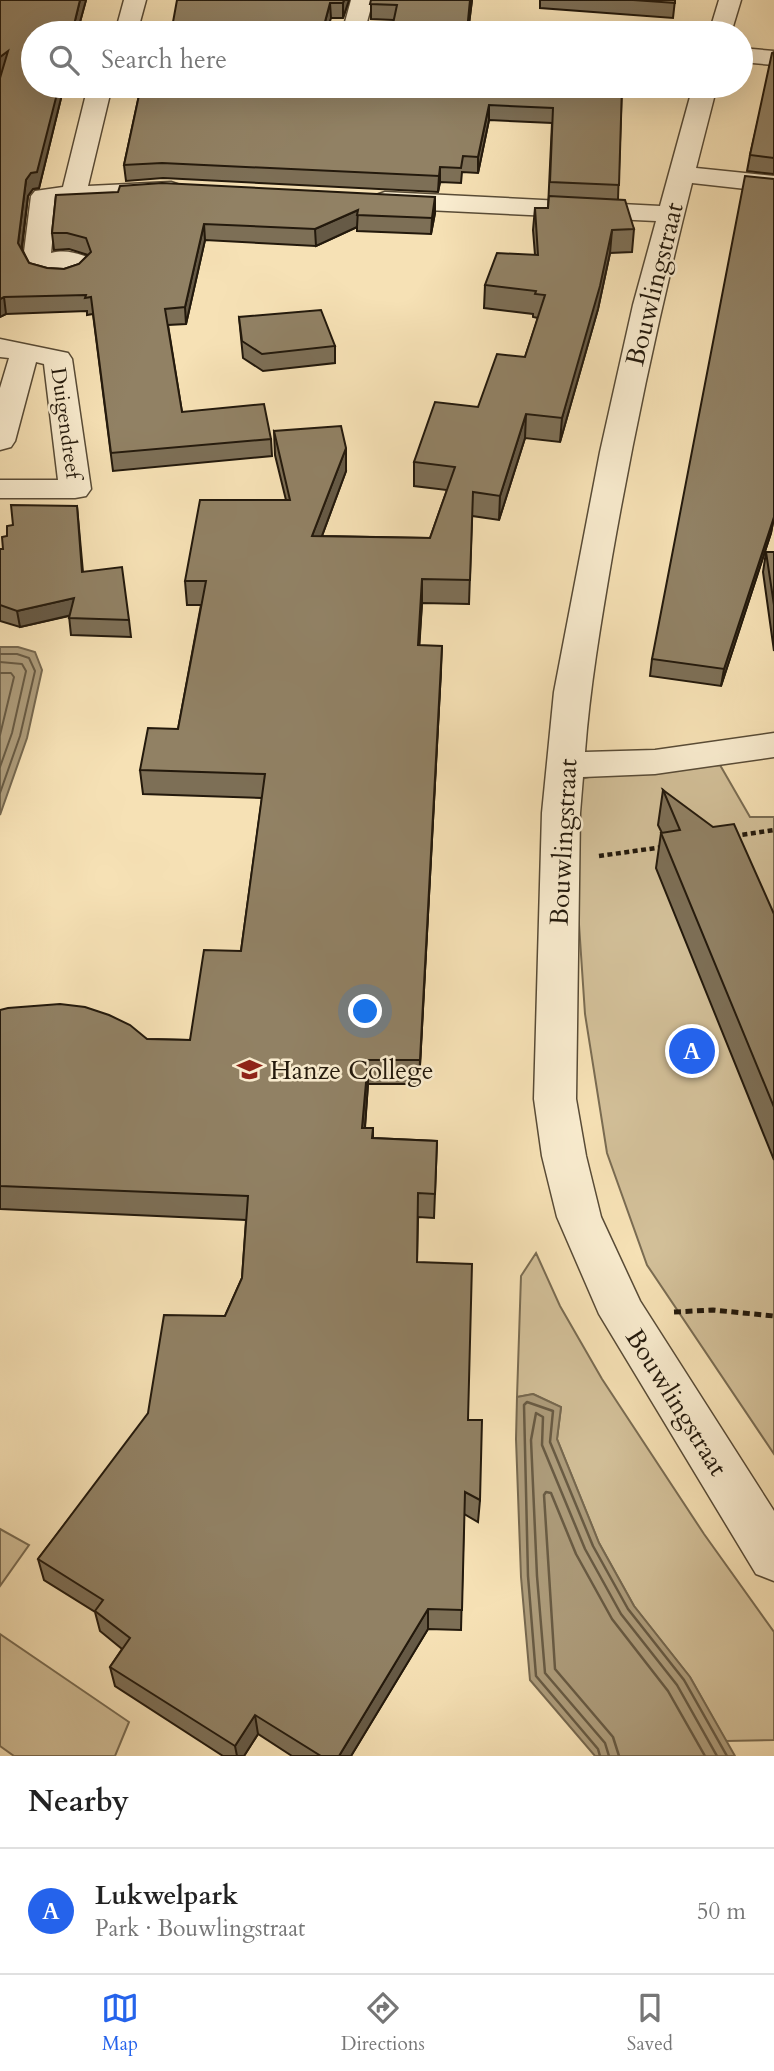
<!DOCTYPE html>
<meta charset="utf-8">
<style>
:root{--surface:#fff;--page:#f6f6f6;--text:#222;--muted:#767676;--line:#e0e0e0;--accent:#2563eb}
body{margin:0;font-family:Cardo,serif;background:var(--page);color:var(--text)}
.you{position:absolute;left:366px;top:1012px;width:24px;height:24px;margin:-18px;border:5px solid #fff;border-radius:50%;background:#1a73e8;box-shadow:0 0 0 10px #1a73e833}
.badge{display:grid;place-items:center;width:46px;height:46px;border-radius:50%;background:var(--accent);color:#fff;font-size:23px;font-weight:700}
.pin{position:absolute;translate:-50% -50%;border:4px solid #fff;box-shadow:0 2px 7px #0006}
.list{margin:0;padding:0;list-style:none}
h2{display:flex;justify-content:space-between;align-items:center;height:91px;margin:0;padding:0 28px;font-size:30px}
h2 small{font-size:23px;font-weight:400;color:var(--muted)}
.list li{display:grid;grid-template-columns:46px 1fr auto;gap:21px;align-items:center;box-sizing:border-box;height:126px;padding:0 28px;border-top:2px solid var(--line)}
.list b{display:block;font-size:26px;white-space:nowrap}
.list p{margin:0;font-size:23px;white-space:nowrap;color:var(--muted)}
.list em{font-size:23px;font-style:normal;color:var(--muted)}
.icon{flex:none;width:38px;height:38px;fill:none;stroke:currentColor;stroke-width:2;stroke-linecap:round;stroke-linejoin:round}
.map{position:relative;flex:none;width:774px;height:1756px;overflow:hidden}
.search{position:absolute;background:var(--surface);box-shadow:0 7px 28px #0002;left:21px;right:21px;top:21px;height:77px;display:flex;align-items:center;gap:18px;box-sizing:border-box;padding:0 24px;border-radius:38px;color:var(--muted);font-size:26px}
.sheet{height:217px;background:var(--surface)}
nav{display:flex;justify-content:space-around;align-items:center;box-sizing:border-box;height:98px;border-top:2px solid var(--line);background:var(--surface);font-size:19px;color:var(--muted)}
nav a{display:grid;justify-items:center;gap:4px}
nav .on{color:var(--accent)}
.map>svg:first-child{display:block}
.green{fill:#d2bf98;stroke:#7a6c52;stroke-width:2}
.water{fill:#ae9d7c;stroke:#76684f;stroke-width:2}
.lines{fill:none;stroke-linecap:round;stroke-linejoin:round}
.shore-far1{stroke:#685b44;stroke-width:2}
.shore{stroke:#685b44;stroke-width:2.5}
.minor-casing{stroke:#584b36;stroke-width:3}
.path-far1{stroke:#23190c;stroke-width:4.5;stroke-dasharray:5 3.5;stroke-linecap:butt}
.path{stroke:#23190c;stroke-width:5;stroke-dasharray:7 4.5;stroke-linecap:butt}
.minor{fill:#f9eccf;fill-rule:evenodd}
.wall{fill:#7d6f56;stroke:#23190c;stroke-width:2}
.shaded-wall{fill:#665a46;stroke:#23190c;stroke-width:2}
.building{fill:#918164;stroke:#23190c;stroke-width:2}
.labels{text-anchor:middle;stroke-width:5;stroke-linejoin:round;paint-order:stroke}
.far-street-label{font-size:21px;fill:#23190c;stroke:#f9eccf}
.street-label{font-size:26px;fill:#23190c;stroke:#f9eccf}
.poi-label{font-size:26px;fill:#23190c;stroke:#f9eccf;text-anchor:start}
</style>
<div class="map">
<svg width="774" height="1756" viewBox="0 0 774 1756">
<rect width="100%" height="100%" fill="#f6e1b5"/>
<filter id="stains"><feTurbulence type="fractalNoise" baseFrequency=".00286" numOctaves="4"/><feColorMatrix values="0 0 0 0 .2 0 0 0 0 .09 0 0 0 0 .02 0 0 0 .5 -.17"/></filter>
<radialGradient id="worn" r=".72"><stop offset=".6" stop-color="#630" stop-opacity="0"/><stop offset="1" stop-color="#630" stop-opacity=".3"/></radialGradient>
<g class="green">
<polygon points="720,765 750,817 774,817 774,1454 647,1265 607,1153 585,1014 573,835 581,779 613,771"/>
<polygon points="536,1253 560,1306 602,1379 704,1534 774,1632 774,1740 726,1741 690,1677 634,1606 599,1543 557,1439 561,1407 533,1394 517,1397 521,1276"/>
<polygon points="0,1529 29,1545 0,1586"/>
<polygon points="0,1634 129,1722 115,1756 14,1756 0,1746"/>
</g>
<g class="water">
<polygon points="0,647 18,647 35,652 42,670 27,738 0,815"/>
<polygon points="533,1394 561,1407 557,1439 599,1543 634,1606 690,1677 735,1756 595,1756 530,1680 521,1577 516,1439 517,1397"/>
</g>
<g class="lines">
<g class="shore-far1">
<polyline points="0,654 17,654 29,658 35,671 20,736 0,793"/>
<polyline points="0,662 22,664 26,671 12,733 0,767"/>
<polyline points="0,673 11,673 14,677 0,735"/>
</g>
<g class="shore">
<polyline points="600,1756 598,1749 536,1676 528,1576 524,1405 527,1402 553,1411 550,1442 593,1546 628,1609 684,1680 727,1756"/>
<polyline points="609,1756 605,1743 545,1673 537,1576 531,1440 536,1413 543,1417 542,1445 585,1549 621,1614 677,1685 717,1756"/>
<polyline points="619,1756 613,1737 555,1669 544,1495 546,1492 551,1493 576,1554 612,1619 668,1691 705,1756"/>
</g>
<defs>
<g id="minor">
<polygon points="124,0 146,0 137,33 115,33"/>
<polygon points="351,0 373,0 364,33 342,33"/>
<polygon points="719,0 741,0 731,33 709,33"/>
<polygon points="741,48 774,51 774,65 741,62"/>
<path d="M88 86H112L88 186 171 182 180 185 184 190 180 195 171 198 56 203 51 253C65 250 73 252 87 257L91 267C77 287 55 285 34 278L23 260 31 196 35 191 63 187Z"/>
<path d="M693 86H717L696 168 774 176V192L692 183C661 306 634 431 612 557 601 622 590 686 585 752L655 750 774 733V757L655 774 583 777 580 813 576 1099 586 1156 601 1217 640 1301 774 1511V1581L756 1574 599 1314 557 1217 542 1156 534 1099 542 813 554 692 600 452 633 305 656 221 385 208 376 205 372 200 376 195 385 192 660 206Z"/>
<polygon points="0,339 68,353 72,359 91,489 86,496 75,498 0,498 0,480 58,480 44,364 36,362 15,441 11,447 0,450 0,388 9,358 0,357"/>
</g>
</defs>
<use href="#minor" class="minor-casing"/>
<g class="path-far1">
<polyline points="734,836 774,830"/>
<polyline points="599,856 663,847"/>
</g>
<polyline class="path" points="674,1312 713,1310 774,1316"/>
<use href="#minor" class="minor"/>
</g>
<g class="wall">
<polygon points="0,0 86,0 77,33 33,86 64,86 39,188 33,189 28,196 22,249 29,263 47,268 64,269 79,264 88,255 69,249 54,250 52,233 56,195 435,213 431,234 357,231 357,227 316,246 205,240 186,324 168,325 182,412 271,439 272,456 113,471 93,314 87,315 87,311 6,314 0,317 1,73 0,74"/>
<polygon points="177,0 349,0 343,18 331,18"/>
<polygon points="371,0 472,0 468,31 394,20 371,19"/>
<polygon points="540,0 675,0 673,18 540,8"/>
<polygon points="774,52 774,174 747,171 750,155"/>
<polygon points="141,86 622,86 618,199 634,229 632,252 610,253 598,309 560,442 525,438 499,520 472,516 469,604 422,603 419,645 441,670 419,1084 368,1084 365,1128 373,1128 373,1138 437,1141 434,1218 418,1217 417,1262 468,1420 480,1500 478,1522 464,1514 461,1630 428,1629 351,1756 292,1756 258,1734 244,1756 223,1756 115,1686 110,1667 122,1649 100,1631 95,1612 44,1580 38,1559 225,1316 242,1278 246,1220 0,1209 0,1010 147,1039 190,1040 241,951 262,798 143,794 140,770 178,729 201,605 187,605 185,581 286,500 275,455 274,431 346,471 322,536 430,538 447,490 414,486 414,462 478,407 525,357 538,318 533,317 533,314 484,308 485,285 535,255 533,230 535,208 548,208 552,123 489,120 478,173 462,172 461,183 440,182 438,192 163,178 126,181 124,165"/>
<polygon points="239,317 335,346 335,363 263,371 243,358"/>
<polygon points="77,506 83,572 129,620 131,637 71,635 69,616 20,627 0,621 0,549 3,549 13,525"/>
<polygon points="774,517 771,533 721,686 650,676 652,659"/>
<polygon points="766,552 774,552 774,651 763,572"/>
<polygon points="663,790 774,914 774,1160 656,868 661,833 662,833 658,825"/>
</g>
<g class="shaded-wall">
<polygon points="80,0 86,0 77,33 72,33"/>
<polygon points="344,0 349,0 343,18 343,3"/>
<polygon points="470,0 472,0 468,33 467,33"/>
<polygon points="330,3 331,18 326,33 322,33"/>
<polygon points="8,51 10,66 0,74 0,57"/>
<polygon points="59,86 64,86 39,188 33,189 28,196 20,260 18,243 26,180"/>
<polygon points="489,105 489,120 478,173 478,157"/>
<polygon points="440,167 440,182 438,192 439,176"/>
<polygon points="435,197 435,213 431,234 432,218"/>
<polygon points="358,210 357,227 316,246 315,229"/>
<polygon points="204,224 205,240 186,324 185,307"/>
<polygon points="612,230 610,253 598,309 560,442 562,418"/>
<polygon points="4,297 6,314 0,317 0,299"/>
<polygon points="526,414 525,438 499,520 500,496"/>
<polygon points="346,448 346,471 313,560 312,536"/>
<polygon points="774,517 771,533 721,686 724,669"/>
<polygon points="422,579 422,603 418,669 418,645"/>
<polygon points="74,598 76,614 20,627 17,611"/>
<polygon points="442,646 441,670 419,1084 420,1060"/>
<polygon points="368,1060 368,1084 363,1152 362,1128"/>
<polygon points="428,1609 428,1629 351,1756 339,1756"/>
<polygon points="255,1715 258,1734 244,1756 237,1756 235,1746"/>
</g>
<g class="building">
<polygon points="0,0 80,0 72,33 33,33 33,86 59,86 37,172 31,173 26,180 18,243 29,263 47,268 64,269 79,264 91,252 86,238 67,233 52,233 56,195 118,192 120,186 162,183 435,197 432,218 357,215 358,210 315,229 204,224 185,307 165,309 182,412 264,404 271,439 111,453 91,297 85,298 86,295 4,297 0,299 0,78 8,51 0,57"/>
<polygon points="177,0 344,0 343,3 330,3 322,33 171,33"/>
<polygon points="371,0 470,0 467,31 479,31 479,33 391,33 397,5 370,4"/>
<polygon points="633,0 675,0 675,3"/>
<polygon points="774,52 774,158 750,155 772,53"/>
<polygon points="141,86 622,86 619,185 550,182 553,108 489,105 478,157 463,156 461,168 440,167 439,176 162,163 124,165"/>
<polygon points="745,176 774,179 774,517 724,669 652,659"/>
<polygon points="549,196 625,200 634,229 612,230 600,286 562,418 526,414 500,496 473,492 470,580 422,579 418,645 442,646 420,1060 368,1060 362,1128 373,1128 372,1138 437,1141 435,1194 418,1193 417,1262 472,1264 468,1420 482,1420 480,1500 465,1492 462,1610 428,1609 339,1756 321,1756 255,1715 235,1746 110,1667 130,1638 95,1611 103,1600 38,1559 148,1413 164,1315 225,1316 242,1278 248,1196 0,1186 0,1010 8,1008 60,1004 85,1007 109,1015 130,1025 147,1039 190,1040 204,950 241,951 265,774 140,770 148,728 178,729 206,581 185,581 200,500 290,500 274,431 341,426 346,448 312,536 430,538 455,467 414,462 435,402 478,407 497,354 525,357 545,295 535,294 536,291 485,285 497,253 538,255 535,208 548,208"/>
<polygon points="321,310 335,346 262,354 242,341 239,317"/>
<polygon points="11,505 77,506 82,572 122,567 129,620 69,618 74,598 17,611 0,605 0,549 3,549 2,537 7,536 7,526 13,525"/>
<polygon points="766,552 774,552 774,605"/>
<polygon points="663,790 713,827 734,824 774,914 774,1107 661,833 680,830"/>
</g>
<defs>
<symbol id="school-bare" viewBox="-9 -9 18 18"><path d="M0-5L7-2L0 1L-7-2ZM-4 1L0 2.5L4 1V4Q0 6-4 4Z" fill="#8f2418" stroke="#f9eccf" stroke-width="2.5" paint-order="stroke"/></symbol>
</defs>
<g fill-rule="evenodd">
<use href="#school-bare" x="232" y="1052" width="35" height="35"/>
</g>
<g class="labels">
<g class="far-street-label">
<text transform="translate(66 423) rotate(82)" y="7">Duigendreef</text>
</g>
<g class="street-label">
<text transform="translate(654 284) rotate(-76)" y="9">Bouwlingstraat</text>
<text transform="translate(563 842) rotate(-87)" y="9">Bouwlingstraat</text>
<text transform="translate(677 1402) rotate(58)" y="9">Bouwlingstraat</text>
</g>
<g class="poi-label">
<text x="270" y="1079">Hanze College</text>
</g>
</g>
<rect width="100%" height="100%" filter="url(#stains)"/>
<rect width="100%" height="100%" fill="url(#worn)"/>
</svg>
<div class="you"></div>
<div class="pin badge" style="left:692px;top:1051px">A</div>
<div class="search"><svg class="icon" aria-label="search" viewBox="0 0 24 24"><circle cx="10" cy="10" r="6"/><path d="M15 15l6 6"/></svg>Search here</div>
</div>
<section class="sheet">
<h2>Nearby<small></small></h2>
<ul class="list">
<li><span class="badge">A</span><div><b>Lukwelpark</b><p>Park · Bouwlingstraat</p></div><em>50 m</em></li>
</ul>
</section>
<nav>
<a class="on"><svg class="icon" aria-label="map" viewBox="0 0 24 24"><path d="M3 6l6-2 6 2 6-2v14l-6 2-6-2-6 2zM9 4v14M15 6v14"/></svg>Map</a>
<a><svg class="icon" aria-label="directions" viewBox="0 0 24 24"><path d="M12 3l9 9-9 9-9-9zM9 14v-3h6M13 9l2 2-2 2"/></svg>Directions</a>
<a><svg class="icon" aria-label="saved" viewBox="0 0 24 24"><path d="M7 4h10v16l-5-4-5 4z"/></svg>Saved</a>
</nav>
